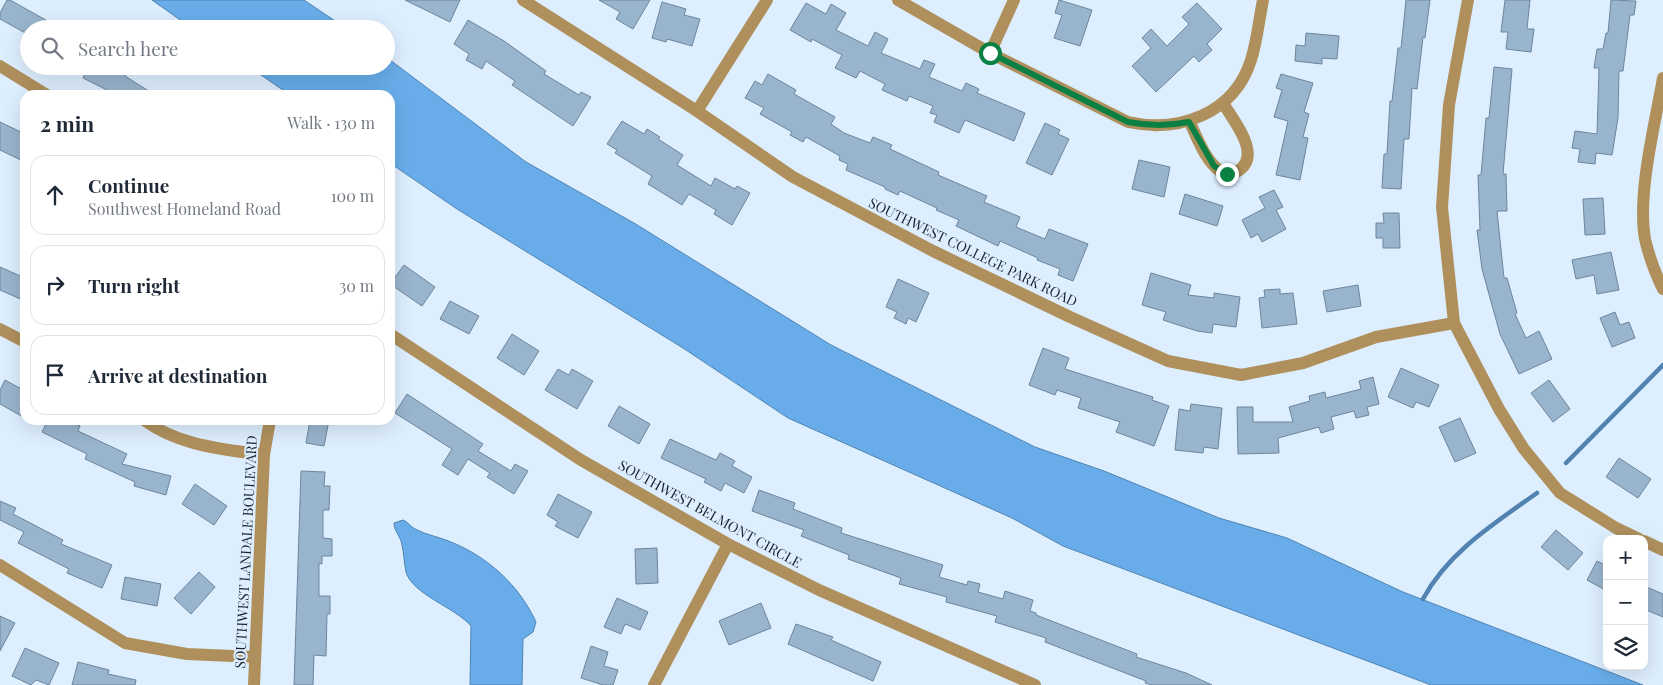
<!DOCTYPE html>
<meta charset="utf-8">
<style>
:root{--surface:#fff;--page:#f2f2f3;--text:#1f2937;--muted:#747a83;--line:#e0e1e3}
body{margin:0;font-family:"Playfair Display",serif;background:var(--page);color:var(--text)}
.controls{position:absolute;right:15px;bottom:15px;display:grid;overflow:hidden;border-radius:10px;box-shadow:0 5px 20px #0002}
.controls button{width:45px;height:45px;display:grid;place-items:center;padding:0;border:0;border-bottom:1px solid var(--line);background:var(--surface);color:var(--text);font:25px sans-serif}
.stop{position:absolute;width:15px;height:15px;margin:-11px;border:4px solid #0b8043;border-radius:50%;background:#fff}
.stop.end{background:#0b8043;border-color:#fff;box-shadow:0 1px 5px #0008}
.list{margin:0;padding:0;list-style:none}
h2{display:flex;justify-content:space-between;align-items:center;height:65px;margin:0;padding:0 20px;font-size:21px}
h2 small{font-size:16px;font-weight:400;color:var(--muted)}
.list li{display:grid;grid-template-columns:32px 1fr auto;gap:15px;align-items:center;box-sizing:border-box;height:80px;margin:0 10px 10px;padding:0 10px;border:1px solid var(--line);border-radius:15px}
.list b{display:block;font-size:19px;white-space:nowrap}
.list p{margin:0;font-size:16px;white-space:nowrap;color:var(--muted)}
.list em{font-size:16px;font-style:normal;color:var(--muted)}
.icon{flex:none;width:28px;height:28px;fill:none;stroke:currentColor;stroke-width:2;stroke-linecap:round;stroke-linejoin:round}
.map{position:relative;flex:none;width:1663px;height:685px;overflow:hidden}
.search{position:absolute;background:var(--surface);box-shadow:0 5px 20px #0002;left:20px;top:20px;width:375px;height:55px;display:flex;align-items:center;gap:12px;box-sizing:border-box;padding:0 18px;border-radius:28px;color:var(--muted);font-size:19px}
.panel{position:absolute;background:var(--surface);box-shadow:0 5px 20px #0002;left:20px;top:90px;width:375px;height:335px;border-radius:15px}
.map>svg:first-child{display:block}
.water{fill:#68adea;stroke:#5083b1}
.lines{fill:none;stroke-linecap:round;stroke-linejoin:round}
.stream{stroke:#5083b1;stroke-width:4.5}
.building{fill:#99b4cd;stroke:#6c869d}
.minor{stroke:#af905d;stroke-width:12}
.route{stroke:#0b8043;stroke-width:6}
.labels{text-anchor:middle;stroke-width:4;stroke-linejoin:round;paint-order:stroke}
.street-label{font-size:14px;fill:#17222b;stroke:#ddeefe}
</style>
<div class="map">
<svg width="1663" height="685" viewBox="0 0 1663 685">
<rect width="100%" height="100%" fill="#ddeefe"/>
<g class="water">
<polygon points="152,0 304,0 347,29 193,29"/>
<polygon points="386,57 526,162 634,223 831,345 1035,447 1104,471 1219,518 1287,538 1403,592 1643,685 1431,685 1063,546 1012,518 788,418 683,348 457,209 390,163 390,95 290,95 248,66 386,66"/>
<path d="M403 520C408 522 410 526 415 529 426 535 440 537 451 542 488 557 519 585 536 622L533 632 523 639 522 685H470L471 626C456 608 412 594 406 572 404 563 404 553 402 545 401 537 394 531 394 523Z"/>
</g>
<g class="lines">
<g class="stream">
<polyline points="1566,463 1663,365"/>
<path d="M1423 599C1448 552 1495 523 1537 493"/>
</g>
</g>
<g class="building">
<polygon points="7,0 10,0 62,29 29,29 29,35 0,19 0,13"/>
<polygon points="405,0 460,0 450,22"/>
<polygon points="599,0 650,0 633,29 616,19 620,12"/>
<polygon points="1059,0 1092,10 1080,46 1054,38 1062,15 1055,13"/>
<polygon points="1406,0 1430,0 1425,38 1423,37 1417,89 1412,88 1409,139 1404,139 1401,189 1382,188 1384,154 1387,154 1390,101 1392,101 1398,48 1401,48"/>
<polygon points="1505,0 1530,0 1527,29 1534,29 1531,52 1506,49 1508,32 1501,32"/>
<polygon points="1611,0 1636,1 1634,15 1630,15 1623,71 1619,71 1618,118 1612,155 1596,153 1595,164 1578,162 1580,149 1572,148 1575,131 1597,134 1599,68 1594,68 1597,49 1603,49 1606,33 1608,33"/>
<polygon points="662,2 686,9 684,15 700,19 692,46 667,39 666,42 652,38"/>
<polygon points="806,3 826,14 831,4 846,13 836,30 868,46 875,32 888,39 881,53 920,69 924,60 935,64 929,77 962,91 966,83 979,89 977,93 1025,113 1014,141 965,120 959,133 934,122 937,115 930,113 933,106 909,96 907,101 882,90 885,84 860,71 856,78 835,68 842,55 812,39 811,42 790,30"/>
<polygon points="1197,3 1222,29 1207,44 1212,50 1199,62 1194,56 1156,92 1132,66 1151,48 1142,38 1151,29 1167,46 1189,24 1182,17"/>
<polygon points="468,20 504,41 546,71 544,74 579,95 581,92 591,97 573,126 512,85 515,81 486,61 482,69 466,60 469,54 454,44"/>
<polygon points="1306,33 1339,36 1337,59 1322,58 1322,64 1295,61 1296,45 1305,46"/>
<polygon points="88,66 112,66 126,73 125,76 155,95 117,95 83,78"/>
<polygon points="1494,67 1512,69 1503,174 1506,174 1507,211 1497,211 1504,278 1507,278 1517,313 1515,314 1526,338 1539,331 1552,359 1519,374 1500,334 1482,269 1477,230 1480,230 1478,175 1481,175 1486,118 1489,118"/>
<polygon points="768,74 796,90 794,94 835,117 831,124 844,133 870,143 873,137 892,145 890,149 939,172 938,175 987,196 984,202 1020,217 1016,227 1045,239 1049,229 1088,244 1073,281 1058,275 1060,269 1037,260 1038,258 1000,241 998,246 956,226 959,220 936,210 937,208 900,191 898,195 885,189 885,187 846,170 848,164 839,160 840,156 806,137 803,142 790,135 792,132 760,114 764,108 745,98 755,81 762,85"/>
<polygon points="1281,74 1313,83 1304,112 1309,114 1303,137 1308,138 1300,180 1276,175 1288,121 1274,117 1282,90 1276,88"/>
<polygon points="622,121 644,134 647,129 660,137 658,139 683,155 677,165 711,186 715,178 735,189 737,186 750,193 732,225 714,214 716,210 689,194 682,205 648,184 652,176 615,153 617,150 607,144"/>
<polygon points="0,122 25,134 25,162 0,150"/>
<polygon points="1045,123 1060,130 1058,134 1069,139 1052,175 1026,163"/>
<polygon points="1139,160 1170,167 1164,197 1132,189"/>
<polygon points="1274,190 1283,207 1276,210 1286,229 1262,242 1258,234 1251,238 1242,220 1265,208 1259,197"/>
<polygon points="1185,194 1223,206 1217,226 1179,214"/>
<polygon points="1603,198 1605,234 1585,235 1583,199"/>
<polygon points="1383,213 1399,213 1400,248 1383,248 1383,238 1376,238 1376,223 1384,223"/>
<polygon points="1611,252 1619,290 1597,294 1594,275 1576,279 1572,260"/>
<polygon points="404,265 435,287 422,306 390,284"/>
<polygon points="0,267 25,278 25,301 0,290"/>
<polygon points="1151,273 1191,285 1188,295 1214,298 1214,293 1240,297 1236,327 1213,324 1212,333 1197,331 1163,320 1166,312 1142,305"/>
<polygon points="898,279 929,293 916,322 908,318 906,324 894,318 897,312 886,307"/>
<polygon points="1358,285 1361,306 1327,312 1323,291"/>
<polygon points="1280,289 1280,294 1293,293 1297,324 1262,328 1259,298 1265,297 1264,290"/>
<polygon points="450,301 479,316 469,334 440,319"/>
<polygon points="1615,312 1620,325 1629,322 1635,338 1612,347 1600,318"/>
<polygon points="512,334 539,351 524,375 497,358"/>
<polygon points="1043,348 1069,358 1065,369 1153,397 1152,400 1169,406 1154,446 1116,432 1120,422 1078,408 1081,398 1057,390 1055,395 1029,385"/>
<polygon points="1401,368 1439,385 1429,407 1416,402 1413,408 1388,397"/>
<polygon points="558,369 569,375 572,369 593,381 577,409 545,390"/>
<polygon points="1373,377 1379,404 1367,407 1369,415 1356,418 1354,411 1331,417 1334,429 1321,433 1319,427 1278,438 1279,453 1238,454 1237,407 1253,407 1253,422 1293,422 1289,407 1310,401 1309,396 1325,392 1326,398 1361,389 1359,381"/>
<polygon points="5,380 25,391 25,418 0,404 0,390"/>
<polygon points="1549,380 1570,409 1553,422 1531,393"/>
<polygon points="407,394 483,444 478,451 511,471 515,464 528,471 514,494 487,477 490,473 468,459 458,475 442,465 452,449 395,413"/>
<polygon points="1191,404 1222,408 1218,449 1204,447 1203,453 1175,450 1179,409 1190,411"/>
<polygon points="619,406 650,424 639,444 608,426"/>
<polygon points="1460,418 1476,453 1455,462 1439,427"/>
<polygon points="48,420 68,420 80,426 78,431 127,454 122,464 171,476 166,495 134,486 135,482 85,459 87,454 42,432"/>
<polygon points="310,420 329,420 324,446 306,443"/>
<polygon points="670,439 716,460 720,453 735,461 732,466 752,477 744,493 725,483 721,491 704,482 706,479 661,458"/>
<polygon points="1619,458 1651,479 1638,498 1606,477"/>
<polygon points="301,471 325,472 324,486 330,486 329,510 323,510 323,538 332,539 332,556 322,556 322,564 319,563 319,596 330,596 330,614 327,614 326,656 314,655 313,685 294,685"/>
<polygon points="195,484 227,506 214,525 182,504"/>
<polygon points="759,490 795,503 793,509 842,528 841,533 943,565 939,577 967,585 968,581 980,584 978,592 1003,599 1005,591 1033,600 1030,611 1036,613 1036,615 1137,654 1136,657 1186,673 1212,685 1152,685 1145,683 1146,681 1045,642 1046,638 995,622 997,616 946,602 947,597 899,584 901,578 848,559 849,555 801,536 804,530 752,511"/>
<polygon points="558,494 592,512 578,538 555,526 558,522 547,515"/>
<polygon points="0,501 16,508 13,514 63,540 61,544 112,565 102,588 67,573 69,569 18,543 24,532 0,520"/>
<polygon points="1556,530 1583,553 1568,570 1541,547"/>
<polygon points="657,548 658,583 636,584 635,549"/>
<polygon points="1597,561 1607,566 1607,591 1587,580"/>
<polygon points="199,572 215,587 191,614 174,598"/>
<polygon points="125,577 161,584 157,606 121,599"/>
<polygon points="1644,586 1663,594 1663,617 1644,609"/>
<polygon points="617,598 648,612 640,630 625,624 621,634 604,627"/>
<polygon points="761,603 771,628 729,645 719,621"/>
<polygon points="0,616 15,623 0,651"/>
<polygon points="796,624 833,637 831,640 881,662 873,681 788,644"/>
<polygon points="591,646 608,652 604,666 618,670 613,685 603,685 581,678"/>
<polygon points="25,648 59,663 49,685 36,680 31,685 12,676"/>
<polygon points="78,662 109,670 108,674 136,680 135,685 72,685"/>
</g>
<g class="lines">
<g class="minor">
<polyline points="523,0 697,111 793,177 933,251 1070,317 1168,361 1241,375 1303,363 1376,337 1454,323"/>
<path d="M898 0 990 53 1128 122C1179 133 1234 114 1251 60 1257 41 1259 20 1263 0"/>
<polyline points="1468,0 1449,105 1442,207 1454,323 1499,409 1524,449 1560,493 1616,528 1639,539"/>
<polyline points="990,53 1014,0"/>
<polyline points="0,66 47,95"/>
<path d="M1663 78C1655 124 1637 194 1645 239 1649 256 1655 273 1663 289"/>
<polyline points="697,111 767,0"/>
<path d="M1189 121C1197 136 1205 161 1220 171 1225 175 1232 175 1238 171 1263 155 1233 120 1223 103"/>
<polyline points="0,329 25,342"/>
<polyline points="390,334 581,460 728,544 819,590 1035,685"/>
<path d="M144 420C179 446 223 449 264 455"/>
<polyline points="1644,541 1663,550"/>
<polyline points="0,565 125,643 187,654 255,657"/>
<polyline points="254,685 264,455 270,420"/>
<polyline points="654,685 728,544"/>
</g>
</g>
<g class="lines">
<path class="route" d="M990 53 1128 122C1149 126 1168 126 1189 122L1214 166 1227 174"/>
</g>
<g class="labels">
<g class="street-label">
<text transform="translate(973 252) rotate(26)" y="5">SOUTHWEST COLLEGE PARK ROAD</text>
<text transform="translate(710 514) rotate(29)" y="5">SOUTHWEST BELMONT CIRCLE</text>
<text transform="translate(246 552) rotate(-87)" y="5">SOUTHWEST LANDALE BOULEVARD</text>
</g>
</g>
</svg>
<div class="controls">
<button>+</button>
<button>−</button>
<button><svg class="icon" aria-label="layers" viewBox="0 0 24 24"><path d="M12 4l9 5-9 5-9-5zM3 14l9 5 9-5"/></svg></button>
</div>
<div class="stop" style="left:990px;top:53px"></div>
<div class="stop end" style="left:1227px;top:174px"></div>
<div class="search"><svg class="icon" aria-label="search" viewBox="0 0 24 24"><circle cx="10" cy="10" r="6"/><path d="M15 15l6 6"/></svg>Search here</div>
<section class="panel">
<h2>2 min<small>Walk · 130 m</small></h2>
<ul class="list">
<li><svg class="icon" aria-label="ahead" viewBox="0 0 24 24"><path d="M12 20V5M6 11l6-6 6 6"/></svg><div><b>Continue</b><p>Southwest Homeland Road</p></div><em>100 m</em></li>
<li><svg class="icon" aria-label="right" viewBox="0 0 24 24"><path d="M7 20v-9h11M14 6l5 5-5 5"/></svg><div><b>Turn right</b></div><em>30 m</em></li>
<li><svg class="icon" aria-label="arrive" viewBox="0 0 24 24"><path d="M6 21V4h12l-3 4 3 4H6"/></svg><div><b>Arrive at destination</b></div></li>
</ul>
</section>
</div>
